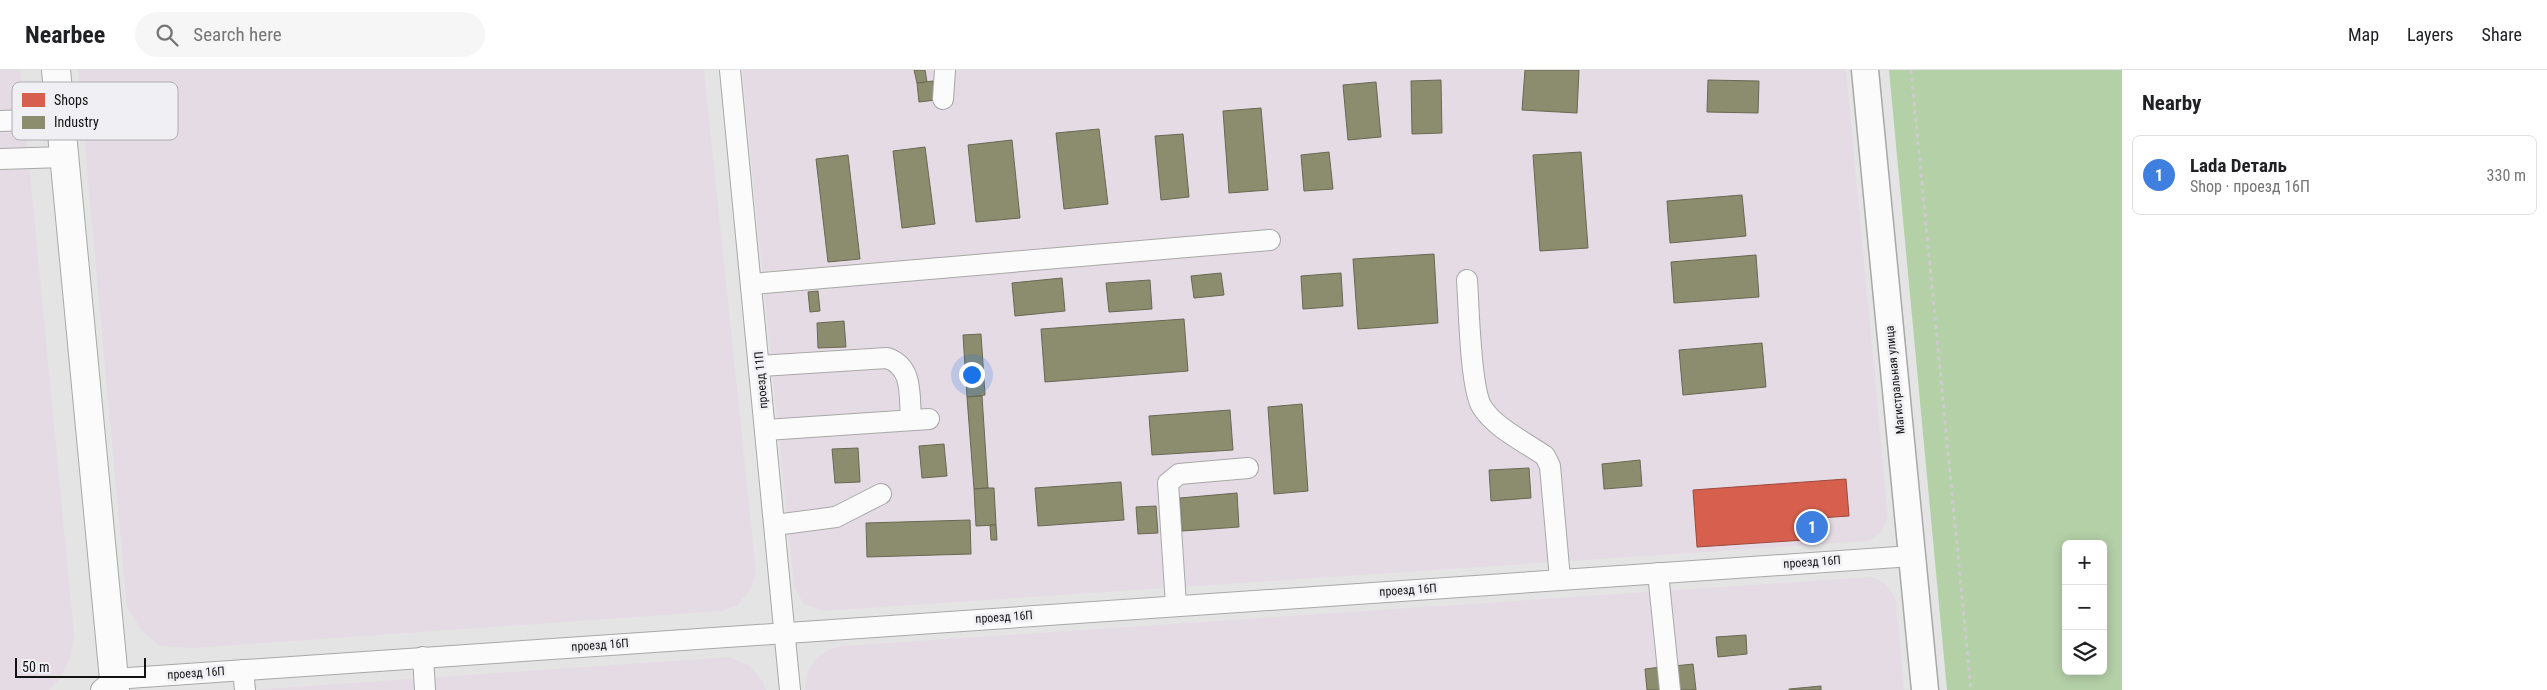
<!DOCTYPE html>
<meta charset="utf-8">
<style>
:root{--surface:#fff;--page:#f6f6f6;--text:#202124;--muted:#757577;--line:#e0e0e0;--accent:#5c5c5d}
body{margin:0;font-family:"Roboto Condensed",sans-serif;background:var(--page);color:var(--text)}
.controls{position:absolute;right:15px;bottom:15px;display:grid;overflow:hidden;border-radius:8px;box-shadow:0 2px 12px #0003}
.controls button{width:45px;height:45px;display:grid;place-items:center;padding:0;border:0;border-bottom:1px solid var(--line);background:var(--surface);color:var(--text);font:25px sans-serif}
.scale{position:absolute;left:15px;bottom:12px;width:131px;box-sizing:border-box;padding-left:5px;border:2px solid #131314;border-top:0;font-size:14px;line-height:18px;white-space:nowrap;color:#131314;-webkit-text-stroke:4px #f0f0f4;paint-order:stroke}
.you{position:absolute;left:971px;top:304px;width:18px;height:18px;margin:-12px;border:4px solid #fff;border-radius:50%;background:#1a73e8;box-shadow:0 0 0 8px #1a73e833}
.badge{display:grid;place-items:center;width:32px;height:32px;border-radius:50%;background:var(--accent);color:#fff;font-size:16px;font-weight:700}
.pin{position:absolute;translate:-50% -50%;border:2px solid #fff;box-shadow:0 1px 5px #0006}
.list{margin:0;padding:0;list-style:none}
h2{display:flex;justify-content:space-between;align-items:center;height:65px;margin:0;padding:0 20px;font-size:21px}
h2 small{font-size:16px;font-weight:400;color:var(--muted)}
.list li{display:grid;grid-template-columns:32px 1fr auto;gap:15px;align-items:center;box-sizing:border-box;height:80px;margin:0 10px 10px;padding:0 10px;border:1px solid var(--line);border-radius:8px}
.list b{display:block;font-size:19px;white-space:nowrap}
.list p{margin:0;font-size:16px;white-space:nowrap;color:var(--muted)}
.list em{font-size:16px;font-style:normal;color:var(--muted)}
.icon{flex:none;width:28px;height:28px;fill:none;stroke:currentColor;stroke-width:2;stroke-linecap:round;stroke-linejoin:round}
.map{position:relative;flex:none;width:2122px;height:620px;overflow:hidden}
header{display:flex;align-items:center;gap:30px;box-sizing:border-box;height:70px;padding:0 25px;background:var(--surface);border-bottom:1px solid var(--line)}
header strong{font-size:24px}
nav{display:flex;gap:28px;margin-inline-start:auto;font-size:18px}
.search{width:350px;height:45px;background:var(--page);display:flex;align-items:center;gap:12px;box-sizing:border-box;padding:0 18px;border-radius:28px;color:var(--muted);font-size:19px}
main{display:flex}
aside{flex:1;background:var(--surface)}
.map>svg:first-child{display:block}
.industrial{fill:#e5dbe4}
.forest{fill:#b4d0a7;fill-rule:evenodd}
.shops{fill:#d6604d;stroke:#9c493c}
.industry{fill:#8c8c6e;stroke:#686853}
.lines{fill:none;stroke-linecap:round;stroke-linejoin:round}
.minor-casing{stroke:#a8a8a8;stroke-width:22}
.major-casing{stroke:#a8a8a8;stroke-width:29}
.highway-casing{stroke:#a8a8a8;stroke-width:30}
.path{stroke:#cccccd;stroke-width:3;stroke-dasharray:4 4;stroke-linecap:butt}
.minor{stroke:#fbfbfb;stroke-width:20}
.major{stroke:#fbfbfb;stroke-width:26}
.highway{stroke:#fbfbfb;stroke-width:28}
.labels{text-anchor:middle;stroke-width:5;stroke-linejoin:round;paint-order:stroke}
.street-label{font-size:12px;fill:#131314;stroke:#f0f0f4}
.key{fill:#f0f0f4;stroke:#aeaeb1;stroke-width:1}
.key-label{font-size:14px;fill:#131314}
</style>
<header>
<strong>Nearbee</strong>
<div class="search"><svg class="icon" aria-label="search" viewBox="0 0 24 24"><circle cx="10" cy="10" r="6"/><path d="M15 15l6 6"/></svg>Search here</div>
<nav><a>Map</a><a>Layers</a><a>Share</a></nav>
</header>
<main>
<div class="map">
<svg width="2122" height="620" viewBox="0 0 2122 620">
<rect width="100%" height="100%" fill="#e4e4e5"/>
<g class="industrial">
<polygon points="0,0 20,0 74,564 70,589 58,611 48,620 0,620"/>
<polygon points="78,0 704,0 756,502 751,519 737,536 722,541 193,578 160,576 143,562 127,538"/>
<polygon points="742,0 1846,0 1888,448 1880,464 1868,471 823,541 804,534 794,518"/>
<polygon points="1871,507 1886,514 1896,530 1904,620 805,620 808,600 817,587 828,580 843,576"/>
<polygon points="729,587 750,596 763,612 766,620 249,620"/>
</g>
<path class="forest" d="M1889 0H2122V620H1947ZM2066 474H2103V601H2066Z"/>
<polygon class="shops" points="1846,409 1849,446 1819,448 1820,469 1697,477 1693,420"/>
<g class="industry">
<polygon points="914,0 925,0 927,12 917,13"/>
<polygon points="1525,0 1579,0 1577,43 1522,40"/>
<polygon points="1441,10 1442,63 1412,64 1411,11"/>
<polygon points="1708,10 1759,11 1758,43 1707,42"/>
<polygon points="933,11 936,30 919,32 917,13"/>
<polygon points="1376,12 1381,67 1348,70 1343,15"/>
<polygon points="1261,38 1268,120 1229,123 1223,41"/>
<polygon points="1099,59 1108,134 1064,139 1056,63"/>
<polygon points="1183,64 1189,127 1161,130 1155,66"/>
<polygon points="1012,70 1020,148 976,152 968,75"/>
<polygon points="925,77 935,154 902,158 893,81"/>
<polygon points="1329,82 1333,119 1304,121 1301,85"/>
<polygon points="1581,82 1588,178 1540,181 1533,85"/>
<polygon points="848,85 860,189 828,192 816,89"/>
<polygon points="1742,125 1746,166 1670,173 1667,131"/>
<polygon points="1434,184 1438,253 1358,259 1353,189"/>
<polygon points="1756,185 1759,227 1674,233 1671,192"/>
<polygon points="1221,203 1224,225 1194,228 1191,206"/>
<polygon points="1341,203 1343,236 1303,239 1301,206"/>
<polygon points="1062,208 1065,241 1015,246 1012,213"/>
<polygon points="1150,210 1152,239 1109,242 1106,213"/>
<polygon points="818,221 820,241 810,242 808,222"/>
<polygon points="1184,249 1188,301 1045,312 1041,259"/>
<polygon points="844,251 846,277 818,278 817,253"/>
<polygon points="981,264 985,325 967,327 963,265"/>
<polygon points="1762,273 1766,317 1683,325 1679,280"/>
<polygon points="982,326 988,418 974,419 967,327"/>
<polygon points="1302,334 1308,421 1274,424 1268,337"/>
<polygon points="1230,340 1233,380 1152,385 1149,346"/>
<polygon points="944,374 947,406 922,408 919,376"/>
<polygon points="858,378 860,412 835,413 832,379"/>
<polygon points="1640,390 1642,416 1604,419 1602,394"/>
<polygon points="1529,398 1531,428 1491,431 1489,400"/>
<polygon points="1121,412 1124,450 1038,456 1035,418"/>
<polygon points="988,418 994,418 996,455 976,456 974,419"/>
<polygon points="1237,423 1239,457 1182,461 1180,428"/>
<polygon points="1156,436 1158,463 1138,464 1136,437"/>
<polygon points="970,450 971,484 867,487 866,453"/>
<polygon points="990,455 996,455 997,470 991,470"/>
<polygon points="1746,565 1747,584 1718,587 1716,567"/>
<polygon points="1693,594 1696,620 1677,620 1674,596"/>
<polygon points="1661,597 1663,620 1647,620 1645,599"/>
<polygon points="1821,616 1821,620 1789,620 1789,619"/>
</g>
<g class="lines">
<defs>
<g id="minor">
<polyline points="730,0 790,620"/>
<polyline points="943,29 945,0"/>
<polyline points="0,51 61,49"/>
<polyline points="0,89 64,87"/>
<path d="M1467 210C1469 236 1470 318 1482 337 1495 358 1525 372 1545 386L1550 396 1560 509"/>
<polyline points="752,214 1270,170"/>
<path d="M760 296 887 288C914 297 909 326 911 350"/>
<polyline points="766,360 929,349"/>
<polyline points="775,455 836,447 881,424"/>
<polyline points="1658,503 1670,620"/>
<polyline points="1176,535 1168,413 1179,404 1248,398"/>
<polyline points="423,587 425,620"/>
<polyline points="243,600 245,620"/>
<polyline points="101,620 114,609 1912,486"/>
</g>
<polyline id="major" points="1865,0 1925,620"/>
<polyline id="highway" points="56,0 115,620"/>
</defs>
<use href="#minor" class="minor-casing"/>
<use href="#major" class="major-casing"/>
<use href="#highway" class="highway-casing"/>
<polyline class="path" points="1911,0 1971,620"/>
<use href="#minor" class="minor"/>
<use href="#major" class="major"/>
<use href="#highway" class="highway"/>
</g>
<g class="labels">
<g class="street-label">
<text transform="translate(761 310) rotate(-95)" y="4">проезд 11П</text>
<text transform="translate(1895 310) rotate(-96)" y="4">Магистральная улица</text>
<text transform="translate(1812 492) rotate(-4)" y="4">проезд 16П</text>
<text transform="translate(1408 520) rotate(-4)" y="4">проезд 16П</text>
<text transform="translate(1004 547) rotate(-4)" y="4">проезд 16П</text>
<text transform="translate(600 575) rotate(-4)" y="4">проезд 16П</text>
<text transform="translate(196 603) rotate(-4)" y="4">проезд 16П</text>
</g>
</g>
<rect x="12" y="12" width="166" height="58" rx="8" class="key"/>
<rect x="22" y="23" width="23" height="14" fill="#d6604d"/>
<rect x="22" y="46" width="23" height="13" fill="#8c8c6e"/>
<g class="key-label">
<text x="54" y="35">Shops</text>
<text x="54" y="57">Industry</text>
</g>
</svg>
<div class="controls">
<button>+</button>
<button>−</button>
<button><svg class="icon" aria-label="layers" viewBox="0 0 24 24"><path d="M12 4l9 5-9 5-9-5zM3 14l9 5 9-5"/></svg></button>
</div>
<div class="scale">50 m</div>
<div class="you"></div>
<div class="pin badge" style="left:1812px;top:457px;background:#3f7fe0">1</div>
</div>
<aside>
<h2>Nearby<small></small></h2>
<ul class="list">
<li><span class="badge" style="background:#3f7fe0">1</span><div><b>Lada Dеталь</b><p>Shop · проезд 16П</p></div><em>330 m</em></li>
</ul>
</aside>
</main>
